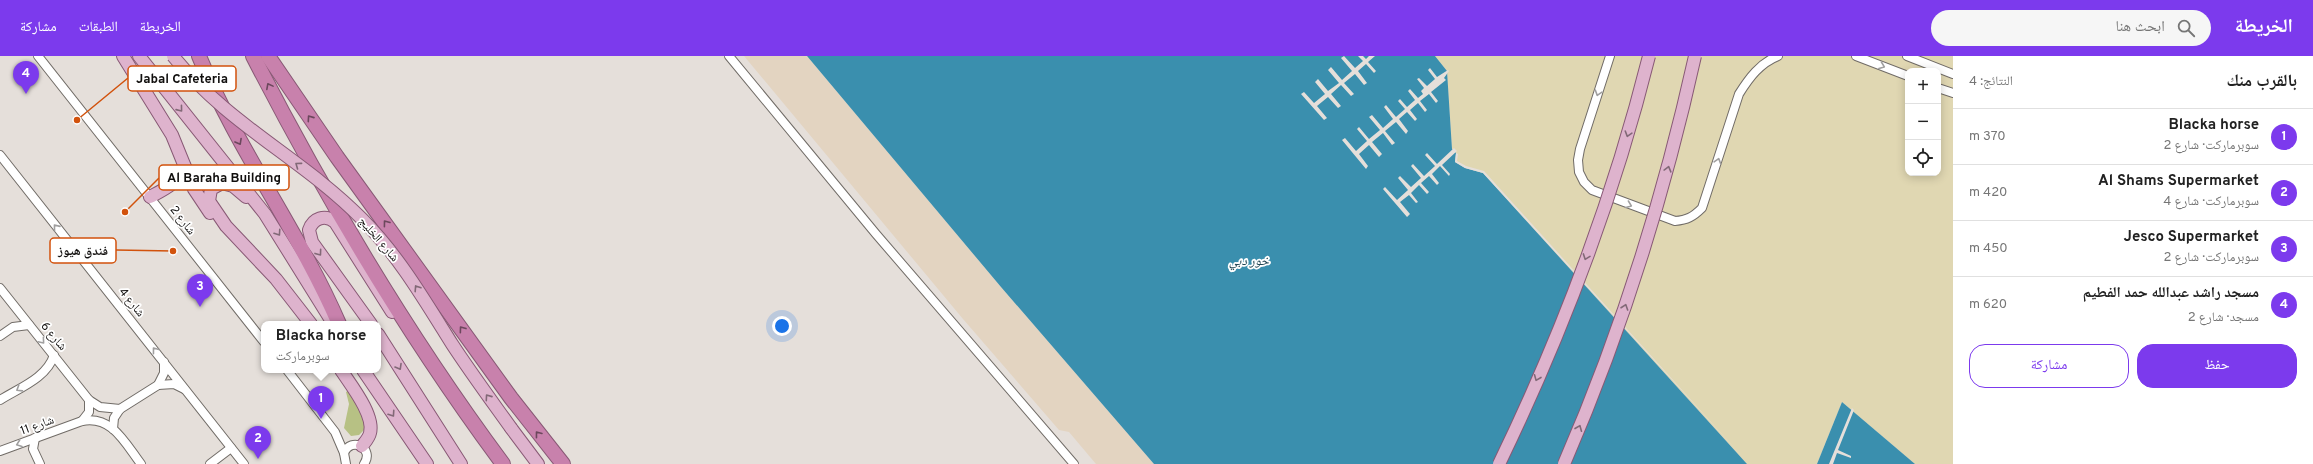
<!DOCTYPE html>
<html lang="ar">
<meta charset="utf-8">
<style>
:root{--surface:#fff;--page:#f6f6f6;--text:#222;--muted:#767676;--line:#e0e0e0;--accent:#7c3aed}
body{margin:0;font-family:Overpass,"Noto Naskh Arabic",sans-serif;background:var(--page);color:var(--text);direction:rtl}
.controls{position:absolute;right:12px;top:12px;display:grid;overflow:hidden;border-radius:8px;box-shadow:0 2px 10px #0003}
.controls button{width:36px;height:36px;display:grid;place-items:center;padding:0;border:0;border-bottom:1px solid var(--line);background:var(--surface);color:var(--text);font:20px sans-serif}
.you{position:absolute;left:782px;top:270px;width:14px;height:14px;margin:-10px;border:3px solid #fff;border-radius:50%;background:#1a73e8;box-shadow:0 0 0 6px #1a73e833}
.badge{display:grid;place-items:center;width:26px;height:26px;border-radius:50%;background:var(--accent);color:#fff;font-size:13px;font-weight:700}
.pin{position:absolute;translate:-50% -33px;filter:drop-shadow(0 1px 2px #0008)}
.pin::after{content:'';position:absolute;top:21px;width:14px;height:12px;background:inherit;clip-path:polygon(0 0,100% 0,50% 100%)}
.popup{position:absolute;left:261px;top:265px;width:120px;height:52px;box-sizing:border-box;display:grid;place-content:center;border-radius:8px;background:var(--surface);filter:drop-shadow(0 1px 3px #0005);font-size:13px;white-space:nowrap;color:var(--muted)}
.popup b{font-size:15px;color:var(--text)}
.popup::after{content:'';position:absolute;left:50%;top:100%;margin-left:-8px;border:8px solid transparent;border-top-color:var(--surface)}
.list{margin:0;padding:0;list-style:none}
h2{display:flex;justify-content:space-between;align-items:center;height:52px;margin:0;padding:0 16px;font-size:17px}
h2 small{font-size:13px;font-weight:400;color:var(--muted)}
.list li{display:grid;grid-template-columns:26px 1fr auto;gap:12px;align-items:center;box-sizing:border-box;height:56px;padding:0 16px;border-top:1px solid var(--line)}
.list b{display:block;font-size:15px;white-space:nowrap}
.list p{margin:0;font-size:13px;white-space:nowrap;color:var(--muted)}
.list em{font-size:13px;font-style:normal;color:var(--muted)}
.actions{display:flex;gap:8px;padding:12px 16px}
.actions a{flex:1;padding:9px 0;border:1px solid var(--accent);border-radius:16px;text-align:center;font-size:14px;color:var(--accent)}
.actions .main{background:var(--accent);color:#fff}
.icon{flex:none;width:22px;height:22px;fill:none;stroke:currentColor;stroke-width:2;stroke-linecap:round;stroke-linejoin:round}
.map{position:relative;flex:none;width:1953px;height:408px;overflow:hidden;direction:ltr}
header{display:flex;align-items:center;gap:24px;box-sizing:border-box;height:56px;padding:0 20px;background:var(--accent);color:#fff}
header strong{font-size:19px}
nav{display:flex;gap:22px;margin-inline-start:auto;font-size:14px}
.search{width:280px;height:36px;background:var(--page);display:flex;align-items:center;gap:10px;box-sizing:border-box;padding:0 14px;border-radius:22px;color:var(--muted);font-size:15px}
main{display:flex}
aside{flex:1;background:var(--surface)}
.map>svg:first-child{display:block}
.commercial{fill:#e3d4c1}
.green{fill:#b7c184}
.sand{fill:#e0d7b2;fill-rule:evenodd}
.water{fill:#3a8fae}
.pier{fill:#e5dfda}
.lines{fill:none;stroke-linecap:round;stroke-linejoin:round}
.street-casing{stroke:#716c67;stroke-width:10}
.primary-casing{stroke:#885975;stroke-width:14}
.highway-casing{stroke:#885975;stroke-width:16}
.street{stroke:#fff;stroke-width:8}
.primary{stroke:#deb3cd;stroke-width:12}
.highway{stroke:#c881ac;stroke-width:14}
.primary-bridge-casing{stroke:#885975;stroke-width:14;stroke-linecap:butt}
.primary-bridge{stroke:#deb3cd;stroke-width:12}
.oneway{stroke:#a09f9f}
.oneway2{stroke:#6c485d}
.oneway3{stroke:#826977}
.labels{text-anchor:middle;stroke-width:3.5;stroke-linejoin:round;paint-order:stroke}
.street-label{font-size:12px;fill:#110f0e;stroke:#fff}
.water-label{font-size:13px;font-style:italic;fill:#204553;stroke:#fff}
.leader{fill:none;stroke:#d2520c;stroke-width:1.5}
.callout-dot{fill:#d2520c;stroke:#fff;stroke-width:1.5}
.callout{fill:#fff;stroke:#d2520c;stroke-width:1.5}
.callout-label{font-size:13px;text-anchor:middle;font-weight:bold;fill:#110f0e}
</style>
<header>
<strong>الخريطة</strong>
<div class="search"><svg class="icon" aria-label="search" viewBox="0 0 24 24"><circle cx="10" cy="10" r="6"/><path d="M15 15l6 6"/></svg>ابحث هنا</div>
<nav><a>الخريطة</a><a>الطبقات</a><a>مشاركة</a></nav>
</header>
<main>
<aside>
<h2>بالقرب منك<small>النتائج: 4</small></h2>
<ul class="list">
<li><span class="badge">1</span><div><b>Blacka horse</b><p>سوبرماركت · شارع 2</p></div><em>370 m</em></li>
<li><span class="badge">2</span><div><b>Al Shams Supermarket</b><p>سوبرماركت · شارع 4</p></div><em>420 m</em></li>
<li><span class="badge">3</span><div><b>Jesco Supermarket</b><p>سوبرماركت · شارع 2</p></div><em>450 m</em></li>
<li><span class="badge">4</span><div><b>مسجد راشد عبدالله حمد الفطيم</b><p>مسجد · شارع 2</p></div><em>620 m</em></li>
</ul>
<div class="actions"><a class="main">حفظ</a><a>مشاركة</a></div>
</aside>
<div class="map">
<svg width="1953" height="408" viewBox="0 0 1953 408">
<rect width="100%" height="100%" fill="#e5dfda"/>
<polygon class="commercial" points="744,0 807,0 1001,231 1154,408 1096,408 1069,376 1059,374 963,263"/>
<polygon class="green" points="349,334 365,359 365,373 359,379 351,380 344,372 349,348 346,336"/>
<path class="sand" d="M1435 0H1953V408H1915L1842 346 1817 408H1747L1483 117 1465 112 1455 106 1456 97 1452 93 1447 15ZM1908 15H1938V117H1908Z"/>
<g class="water">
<polygon points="807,0 1435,0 1447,15 1452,93 1456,97 1455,106 1465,112 1483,117 1747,408 1154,408 1001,231"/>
<polygon points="1842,346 1915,408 1817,408"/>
</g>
<g class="pier">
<polygon points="1344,0 1355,12 1363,5 1358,0 1363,0 1366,3 1369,0 1375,0 1368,6 1376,15 1374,17 1366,8 1358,15 1367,27 1364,29 1355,18 1344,27 1354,38 1351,40 1341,29 1331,38 1341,50 1338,52 1328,41 1317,50 1327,62 1324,64 1301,38 1304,36 1314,47 1325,38 1315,26 1318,23 1328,35 1339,27 1328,14 1331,11 1342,24 1352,15 1341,2"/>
<polygon points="1430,12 1437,21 1448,14 1449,15 1444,22 1446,24 1431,36 1438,45 1436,47 1429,38 1420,45 1427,54 1425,56 1418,47 1410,54 1417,63 1415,65 1407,56 1399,63 1408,75 1406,78 1396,66 1385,75 1395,87 1392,89 1383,77 1372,86 1382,98 1379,101 1369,89 1359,98 1368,110 1366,113 1342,84 1345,82 1356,95 1367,85 1357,73 1359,71 1369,83 1380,74 1369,61 1372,59 1383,72 1393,63 1384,51 1386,49 1396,61 1405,53 1398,45 1400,43 1407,51 1415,44 1408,35 1410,33 1418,42 1423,38 1421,35 1424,32 1417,23 1419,22 1427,30 1435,23 1428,14"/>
<polygon points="1454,92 1457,95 1442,109 1450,118 1449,120 1440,110 1432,118 1439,127 1437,129 1429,120 1421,127 1429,136 1427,138 1419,129 1411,137 1418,146 1416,147 1409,139 1400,146 1410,158 1407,161 1383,133 1385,131 1397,144 1408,134 1398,122 1400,120 1411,131 1421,122 1411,110 1413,108 1424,120 1435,110 1425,99 1427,97 1437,108"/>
<polygon points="1456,97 1458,98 1457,105 1466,110 1484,115 1749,408 1483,117 1465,112 1455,106"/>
<polygon points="1852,352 1854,354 1838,394 1851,400 1851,402 1837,397 1833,408 1829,408"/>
</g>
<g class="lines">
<defs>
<g id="street">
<polyline points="38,0 264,286"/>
<polyline points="729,0 876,178 1074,408"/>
<path d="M1610 0 1580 93 1578 104 1579 116 1584 126 1592 134 1675 165C1687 164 1693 161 1702 152L1739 38C1749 22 1760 7 1778 0"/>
<polyline points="1856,0 1908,20"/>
<polyline points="1907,0 1953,18"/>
<polyline points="1938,32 1953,37"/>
<polyline points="0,99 244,408"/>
<polyline points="0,232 89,344 100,351 120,353"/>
<polyline points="0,280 13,271 29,269"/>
<polyline points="287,314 335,376 344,397"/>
<polyline points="158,329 164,317 164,306"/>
<path d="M0 344C19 332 47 322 54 299"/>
<polyline points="82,365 89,356 89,344"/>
<polyline points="113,373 114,362 120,353 158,329 174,328 184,333"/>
<polyline points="35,382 33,393 40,408"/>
<path d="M0 395 82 365C112 359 125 387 141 408"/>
<polyline points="210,408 231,392"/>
<path d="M346 408 344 397C351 380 375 392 364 408"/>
</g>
<g id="primary">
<polyline points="123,0 172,79 194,133 210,157"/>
<polyline points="139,0 265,158 331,264"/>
<path d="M150 141C165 133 178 127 185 111"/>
<polyline points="246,141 233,130 222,127 211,133 209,145 226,170 276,223 311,268"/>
<path d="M371 268 312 186 309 174C313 162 325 158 335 166L392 256"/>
<polyline points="378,278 461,408"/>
<path d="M341 314C350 328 375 359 370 377 369 382 365 386 362 390"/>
<polyline points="363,314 427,408"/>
<polyline points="511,372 538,408"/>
</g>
<g id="highway">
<path d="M199 0C237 94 299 175 339 268"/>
<path d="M253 0C326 142 408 280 503 408"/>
<polyline points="268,0 337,101 511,342 563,408"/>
</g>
</defs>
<use href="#street" class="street-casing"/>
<use href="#primary" class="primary-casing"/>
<use href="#highway" class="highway-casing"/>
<use href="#street" class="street"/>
<use href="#primary" class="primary"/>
<use href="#highway" class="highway"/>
<defs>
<g id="primary-bridge">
<path d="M173 0C228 69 302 102 362 163 399 200 425 245 452 288 471 317 491 344 511 372"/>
<path d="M1499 408C1562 278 1614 140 1649 0"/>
<path d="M1564 408C1621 277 1664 140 1695 0"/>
</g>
</defs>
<use href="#primary-bridge" class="primary-bridge-casing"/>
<use href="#primary-bridge" class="primary-bridge"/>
</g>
<defs><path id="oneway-chevron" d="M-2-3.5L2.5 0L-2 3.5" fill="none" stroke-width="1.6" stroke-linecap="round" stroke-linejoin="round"/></defs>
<g class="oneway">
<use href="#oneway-chevron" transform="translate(1882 10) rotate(21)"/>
<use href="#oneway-chevron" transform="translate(1598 37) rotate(108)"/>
<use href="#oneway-chevron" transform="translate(1718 105) rotate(-73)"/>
<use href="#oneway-chevron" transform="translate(1629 149) rotate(21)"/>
<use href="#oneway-chevron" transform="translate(56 171) rotate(-129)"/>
<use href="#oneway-chevron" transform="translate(42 285) rotate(50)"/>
<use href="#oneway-chevron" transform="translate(155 294) rotate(-128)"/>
<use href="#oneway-chevron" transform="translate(19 333) rotate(148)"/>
<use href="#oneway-chevron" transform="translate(19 388) rotate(160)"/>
</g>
<g class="oneway2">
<use href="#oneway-chevron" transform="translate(269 30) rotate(-118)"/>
<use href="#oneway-chevron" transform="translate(310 62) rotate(-125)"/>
<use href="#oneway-chevron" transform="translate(239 86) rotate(61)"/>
<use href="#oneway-chevron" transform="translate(386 167) rotate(-127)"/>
<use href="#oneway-chevron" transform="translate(462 273) rotate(-126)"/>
<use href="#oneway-chevron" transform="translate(538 378) rotate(-128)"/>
</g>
<g class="oneway3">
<use href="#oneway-chevron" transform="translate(180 53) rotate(51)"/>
<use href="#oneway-chevron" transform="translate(1628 78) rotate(107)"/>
<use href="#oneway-chevron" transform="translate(298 109) rotate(-144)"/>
<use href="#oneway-chevron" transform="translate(1668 113) rotate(-75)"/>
<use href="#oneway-chevron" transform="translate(278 177) rotate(56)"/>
<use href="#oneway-chevron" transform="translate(319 197) rotate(54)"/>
<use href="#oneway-chevron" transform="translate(1586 201) rotate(110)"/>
<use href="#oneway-chevron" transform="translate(417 232) rotate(-123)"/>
<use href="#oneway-chevron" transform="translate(1625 251) rotate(-71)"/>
<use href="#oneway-chevron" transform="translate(399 311) rotate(60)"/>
<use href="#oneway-chevron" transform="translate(1537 322) rotate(112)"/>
<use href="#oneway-chevron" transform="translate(488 341) rotate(-125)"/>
<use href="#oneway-chevron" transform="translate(392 358) rotate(56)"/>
<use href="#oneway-chevron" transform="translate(1579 372) rotate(-68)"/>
</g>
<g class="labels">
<g class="street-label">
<text transform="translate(183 164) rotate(52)" y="4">شارع 2</text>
<text transform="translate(379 183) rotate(49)" y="4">شارع الخليج</text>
<text transform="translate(132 246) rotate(51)" y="4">شارع 4</text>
<text transform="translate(54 280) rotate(50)" y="4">شارع 6</text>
<text transform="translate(37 369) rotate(-20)" y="4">شارع 11</text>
</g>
<g class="water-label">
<text x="1249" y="209">خور دبي</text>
</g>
</g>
<path class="leader" d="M77 64L128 22M125 156L159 122M173 195L116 194"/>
<g class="callout-dot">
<circle cx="77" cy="64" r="4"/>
<circle cx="125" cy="156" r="4"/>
<circle cx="173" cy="195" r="4"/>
</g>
<g class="callout">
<rect x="128" y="10" width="108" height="25" rx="4"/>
<rect x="159" y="109" width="130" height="25" rx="4"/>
<rect x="50" y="182" width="66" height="25" rx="4"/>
</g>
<g class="callout-label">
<text x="182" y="27">Jabal Cafeteria</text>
<text x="224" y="126">Al Baraha Building</text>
<text x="83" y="199">فندق هيوز</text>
</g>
</svg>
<div class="controls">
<button>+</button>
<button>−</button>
<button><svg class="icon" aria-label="locate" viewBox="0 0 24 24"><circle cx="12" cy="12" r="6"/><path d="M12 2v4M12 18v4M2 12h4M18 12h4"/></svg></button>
</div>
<div class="you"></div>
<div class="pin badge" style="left:321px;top:363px">1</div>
<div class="popup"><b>Blacka horse</b>سوبرماركت</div>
<div class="pin badge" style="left:258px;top:403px">2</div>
<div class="pin badge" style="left:200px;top:251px">3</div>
<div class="pin badge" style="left:26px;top:38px">4</div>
</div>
</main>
